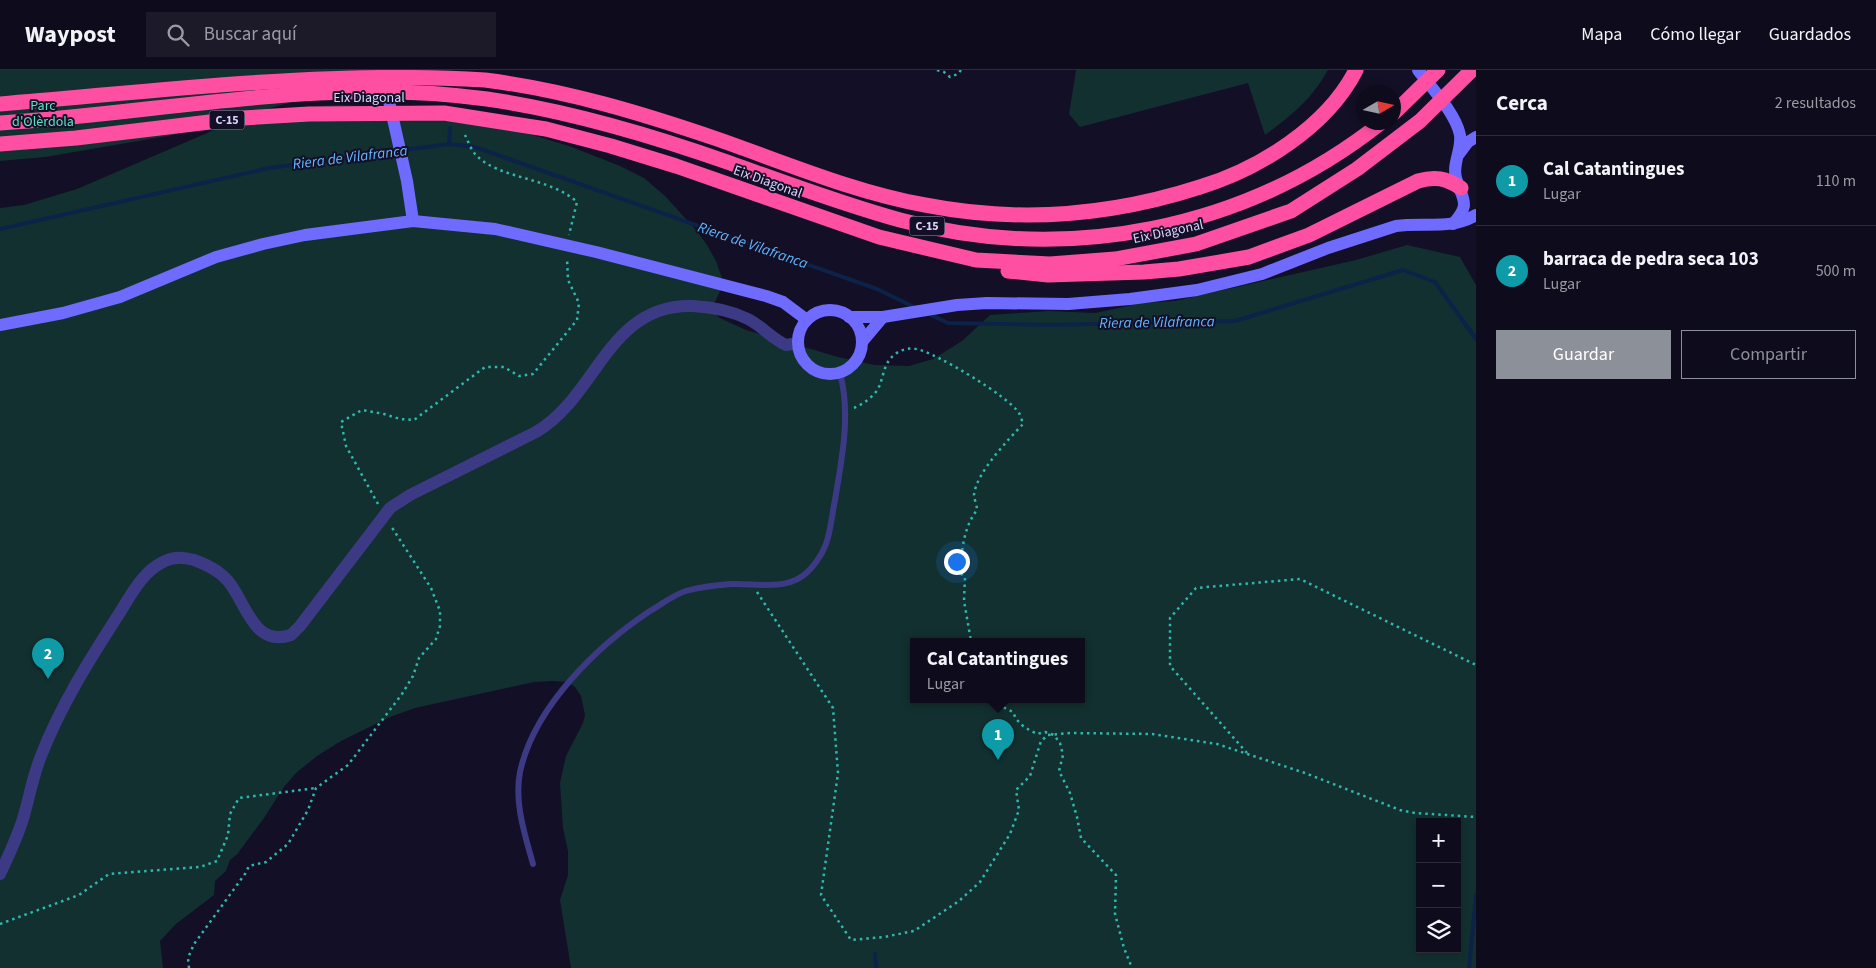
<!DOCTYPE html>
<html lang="es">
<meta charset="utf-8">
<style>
:root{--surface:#0e0b1c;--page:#1c1929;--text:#f1f3f6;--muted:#9b9ba3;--line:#2e2b3b;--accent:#8c9099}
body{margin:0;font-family:"Source Sans 3",sans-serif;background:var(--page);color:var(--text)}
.controls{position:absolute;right:15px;bottom:15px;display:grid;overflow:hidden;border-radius:0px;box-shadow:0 2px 8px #0003}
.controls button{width:45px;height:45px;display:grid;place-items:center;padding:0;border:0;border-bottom:1px solid var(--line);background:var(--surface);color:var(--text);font:25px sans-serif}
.compass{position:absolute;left:1356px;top:15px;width:45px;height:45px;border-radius:50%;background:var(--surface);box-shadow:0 2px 8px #0003;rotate:81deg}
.you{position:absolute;left:956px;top:491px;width:18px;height:18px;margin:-12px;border:4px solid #fff;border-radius:50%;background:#1a73e8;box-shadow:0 0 0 8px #1a73e833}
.badge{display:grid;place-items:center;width:32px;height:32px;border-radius:50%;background:var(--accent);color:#fff;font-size:16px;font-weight:700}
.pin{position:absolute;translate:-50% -41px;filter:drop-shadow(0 1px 2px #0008)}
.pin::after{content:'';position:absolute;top:26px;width:18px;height:15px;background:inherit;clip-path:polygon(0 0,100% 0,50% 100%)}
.popup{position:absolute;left:910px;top:568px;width:175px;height:65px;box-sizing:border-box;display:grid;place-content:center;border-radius:0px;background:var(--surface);filter:drop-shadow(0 1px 4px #0005);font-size:16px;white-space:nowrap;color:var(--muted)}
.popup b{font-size:19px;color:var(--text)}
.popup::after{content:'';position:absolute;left:50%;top:100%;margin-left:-10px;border:10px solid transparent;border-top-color:var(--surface)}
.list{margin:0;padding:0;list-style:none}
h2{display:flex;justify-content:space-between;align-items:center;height:65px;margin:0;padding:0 20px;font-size:21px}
h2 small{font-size:16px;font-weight:400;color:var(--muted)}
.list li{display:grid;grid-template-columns:32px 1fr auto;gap:15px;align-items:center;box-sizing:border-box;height:90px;padding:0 20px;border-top:1px solid var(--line)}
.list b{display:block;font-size:19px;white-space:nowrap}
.list p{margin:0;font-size:16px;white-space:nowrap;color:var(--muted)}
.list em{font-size:16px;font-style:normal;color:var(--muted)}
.actions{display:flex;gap:10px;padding:15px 20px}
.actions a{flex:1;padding:11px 0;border:1px solid var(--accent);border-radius:0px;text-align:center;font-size:18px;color:var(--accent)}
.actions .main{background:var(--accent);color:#fff}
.icon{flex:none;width:28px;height:28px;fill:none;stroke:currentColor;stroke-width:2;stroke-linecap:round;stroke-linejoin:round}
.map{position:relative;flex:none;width:1476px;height:898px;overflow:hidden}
header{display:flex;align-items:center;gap:30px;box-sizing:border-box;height:70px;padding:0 25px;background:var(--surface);border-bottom:1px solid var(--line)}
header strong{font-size:24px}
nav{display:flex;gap:28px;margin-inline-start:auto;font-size:18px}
.search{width:350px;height:45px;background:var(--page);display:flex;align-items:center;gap:12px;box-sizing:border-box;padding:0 18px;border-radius:0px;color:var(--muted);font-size:19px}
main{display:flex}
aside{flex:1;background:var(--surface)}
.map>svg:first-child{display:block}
.green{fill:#12302f;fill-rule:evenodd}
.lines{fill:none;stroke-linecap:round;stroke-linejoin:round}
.stream{stroke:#0c2248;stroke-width:4}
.path{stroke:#2fb8b0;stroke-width:2.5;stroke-dasharray:2.5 4;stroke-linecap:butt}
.lane{stroke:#3d3a85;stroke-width:6}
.street{stroke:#3d3a85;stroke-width:12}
.secondary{stroke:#6f6bff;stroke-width:12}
.highway{stroke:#ff4fa3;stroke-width:15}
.labels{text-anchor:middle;stroke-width:4;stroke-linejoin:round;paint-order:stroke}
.shield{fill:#130f26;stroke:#9e99be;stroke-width:1}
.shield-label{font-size:12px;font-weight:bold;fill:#d9d4ff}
.street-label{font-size:14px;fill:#d9d4ff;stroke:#130f26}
.park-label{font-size:14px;fill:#5fe0c0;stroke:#130f26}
.water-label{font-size:15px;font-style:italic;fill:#62b6ff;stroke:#130f26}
</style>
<header>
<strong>Waypost</strong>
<div class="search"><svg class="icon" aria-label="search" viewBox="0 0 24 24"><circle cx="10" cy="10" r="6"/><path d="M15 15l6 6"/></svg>Buscar aquí</div>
<nav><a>Mapa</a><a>Cómo llegar</a><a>Guardados</a></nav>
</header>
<main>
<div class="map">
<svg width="1476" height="898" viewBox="0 0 1476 898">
<rect width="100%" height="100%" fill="#130f26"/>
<g class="green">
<polygon points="0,0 353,0 332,21 173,65 45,87 0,91"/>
<path d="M1076 0H1328C1311 30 1292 45 1265 65L1248 13 1080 57 1069 44Z"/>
<path d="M336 35 400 37 516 60 569 76 620 96 644 108 665 126 696 160 707 175 716 191 722 208V217L713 236 714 243 720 248 746 260 838 287 875 295 909 296 933 289 962 271 990 245 1049 241 1095 243 1142 233 1175 231 1356 190 1407 175 1460 187 1476 215V898H571L560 830 568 805V781L563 758 560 713 566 686 583 653 585 645 581 626 575 617 568 612 552 611 534 612 415 638 390 647 341 671 317 686 296 703 284 717 264 748 238 783 240 782 230 790 226 801 215 811 214 825 176 854 160 871 163 898H0V138L24 135 77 119 228 54 290 38ZM914 571H1082V629H914ZM1420 752H1457V879H1420Z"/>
</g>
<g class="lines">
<g class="stream">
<polyline points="449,74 450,58"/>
<polyline points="0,159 269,98 449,74 475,77 877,219 916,238"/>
<polyline points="927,243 948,253 1051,255 1235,251 1403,200 1435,212 1476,269"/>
<polyline points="875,884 876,898"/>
<polyline points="1469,898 1476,825"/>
</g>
<g class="path">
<polyline points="937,0 944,2 950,7 958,4 961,0"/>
<path d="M465 65C468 71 471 80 476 85 498 109 550 107 577 132L569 165"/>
<path d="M854 338C863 334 873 327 878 319 884 307 883 294 894 285 900 280 909 277 916 279 935 282 1009 327 1019 343 1021 346 1022 351 1023 354 1008 370 976 403 974 425 974 429 977 435 977 440 963 458 962 481 960 503L965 507 964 531 971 571"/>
<polyline points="378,434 346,376 341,352 362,340 384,344 400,349 414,350 485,297 504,297 519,306 533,304 577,250 579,233 568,210 567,188"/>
<polyline points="757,522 833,638 838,703 821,825 851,870 884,867 914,861 959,831 980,812 1010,764 1019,740 1016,720 1030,706 1041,671 1048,665 1070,663 1152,664 1217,674 1305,703 1400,740 1415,743 1476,747"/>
<polyline points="995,629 997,634 1013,642 1016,649 1024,657 1037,664 1045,662 1054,665 1060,673 1063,685 1059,701 1070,723 1077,747 1081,768 1116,805 1115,844 1124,878 1132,898"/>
<polyline points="1247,683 1170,596 1170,548 1196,518 1300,509 1476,595"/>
<polyline points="0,854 79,825 109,804 200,797 217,791 228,765 230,744 239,728 316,718"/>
<polyline points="189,898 188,888 194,874 245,804 249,796 266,792 288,774 308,740 316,718 348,695 402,624 413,606 419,588 436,569 440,556 440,541 431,518 391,456"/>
</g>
<path class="lane" d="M533 794C525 765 514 733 520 702 534 637 597 576 650 541 662 534 673 525 686 521 700 517 717 515 731 514 753 513 782 520 801 507 812 500 822 485 826 474 831 460 832 444 835 430 842 388 851 344 840 303"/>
<path class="street" d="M0 804C8 787 16 770 22 752 29 730 32 708 41 686 60 637 88 592 117 547 130 527 142 501 165 491 175 486 184 487 194 490 208 495 223 503 231 515 247 537 255 577 291 565L300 556 390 438 410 425 536 362C597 327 608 233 693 236 711 237 732 241 748 249 762 256 772 269 786 275L798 273"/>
<g class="secondary">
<polyline points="382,0 407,111 413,151"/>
<path d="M1418 0C1431 17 1456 44 1460 65 1462 80 1452 94 1456 108 1462 130 1472 133 1453 154"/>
<polyline points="1459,84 1468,72 1476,67"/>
<circle cx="830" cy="272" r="32"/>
<path d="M849 247H883L957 235 987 233 1068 234 1130 229 1197 220 1262 204 1328 178 1396 156C1424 152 1451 160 1476 145"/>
<polyline points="0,255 63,243 120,227 216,187 263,174 305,165 413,151 495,159 596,182 766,226 783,232 807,250"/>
<polyline points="862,272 883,247"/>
</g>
<g class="highway">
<path d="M0 34C160 21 324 0 485 10 566 20 644 44 720 70 788 94 854 122 925 135 1017 153 1110 146 1200 117 1259 99 1327 57 1356 0"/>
<polyline points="1394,43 1438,0"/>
<path d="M0 53C162 43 325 6 487 29 570 41 651 65 730 93 786 113 842 134 900 150 1067 195 1246 160 1382 52"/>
<polyline points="0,74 76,68 243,48 309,44 444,43 546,59 611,76 676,96 879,167 976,190 1050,194 1115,189 1196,174 1291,141 1357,99 1420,51 1472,0"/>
<path d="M1008 201 1048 205 1144 202 1179 199 1249 187 1309 165 1418 111C1435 106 1446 108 1461 118"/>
</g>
</g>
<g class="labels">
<g class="shield">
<rect x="209.5" y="40.5" width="35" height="19" rx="4"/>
<rect x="909.5" y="146.5" width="35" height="19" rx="4"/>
</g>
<g class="shield-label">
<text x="227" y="54">C-15</text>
<text x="927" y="160">C-15</text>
</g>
<g class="street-label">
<text x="369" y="32">Eix Diagonal</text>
<text transform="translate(768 111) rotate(20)" y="5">Eix Diagonal</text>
<text transform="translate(1168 161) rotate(-12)" y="5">Eix Diagonal</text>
</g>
<g class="park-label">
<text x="43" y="40">Parc<tspan x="43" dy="16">d'Olèrdola</tspan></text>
</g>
<g class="water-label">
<text transform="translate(350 87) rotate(-7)" y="5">Riera de Vilafranca</text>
<text transform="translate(753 175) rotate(19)" y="5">Riera de Vilafranca</text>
<text transform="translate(1157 252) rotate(-1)" y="5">Riera de Vilafranca</text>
</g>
</g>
</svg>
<div class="controls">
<button>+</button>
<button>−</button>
<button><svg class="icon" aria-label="layers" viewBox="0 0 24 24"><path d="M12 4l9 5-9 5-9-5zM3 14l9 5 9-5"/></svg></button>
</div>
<svg class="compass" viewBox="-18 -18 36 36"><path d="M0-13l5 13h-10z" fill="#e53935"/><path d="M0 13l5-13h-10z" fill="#9b9ba3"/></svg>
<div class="you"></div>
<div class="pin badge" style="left:998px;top:690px;background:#0f9aa8">1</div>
<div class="popup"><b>Cal Catantingues</b>Lugar</div>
<div class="pin badge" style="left:48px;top:609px;background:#0f9aa8">2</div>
</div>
<aside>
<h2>Cerca<small>2 resultados</small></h2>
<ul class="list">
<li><span class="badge" style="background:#0f9aa8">1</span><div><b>Cal Catantingues</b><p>Lugar</p></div><em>110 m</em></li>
<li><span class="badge" style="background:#0f9aa8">2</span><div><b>barraca de pedra seca 103</b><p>Lugar</p></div><em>500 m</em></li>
</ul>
<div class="actions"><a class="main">Guardar</a><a>Compartir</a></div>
</aside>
</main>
